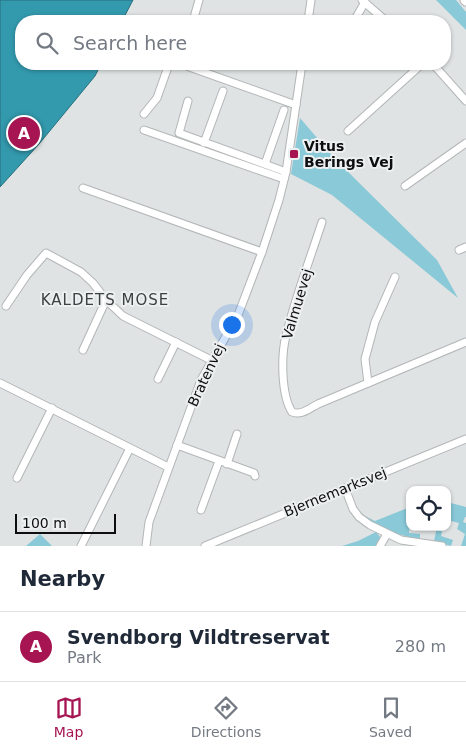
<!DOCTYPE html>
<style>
:root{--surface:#fff;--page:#f2f2f3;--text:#1f2937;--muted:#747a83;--line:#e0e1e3;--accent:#a61552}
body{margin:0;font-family:"DejaVu Sans",sans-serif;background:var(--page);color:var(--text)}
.controls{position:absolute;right:15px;bottom:15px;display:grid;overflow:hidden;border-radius:10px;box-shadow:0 1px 4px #0004}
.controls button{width:45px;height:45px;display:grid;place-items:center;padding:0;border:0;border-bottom:1px solid var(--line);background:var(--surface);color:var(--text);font:25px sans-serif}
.scale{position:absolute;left:15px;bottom:12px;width:101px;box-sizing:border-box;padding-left:5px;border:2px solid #0d0e0f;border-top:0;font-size:14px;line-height:18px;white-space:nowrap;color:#0d0e0f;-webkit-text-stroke:4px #ecf0f1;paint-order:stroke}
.you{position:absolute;left:231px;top:324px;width:18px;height:18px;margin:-12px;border:4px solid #fff;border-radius:50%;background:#1a73e8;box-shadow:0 0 0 8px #1a73e833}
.badge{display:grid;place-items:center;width:32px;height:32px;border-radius:50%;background:var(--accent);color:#fff;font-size:16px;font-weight:700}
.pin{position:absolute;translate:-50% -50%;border:2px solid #fff;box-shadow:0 1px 5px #0006}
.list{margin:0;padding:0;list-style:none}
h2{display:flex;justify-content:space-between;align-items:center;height:65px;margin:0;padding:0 20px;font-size:21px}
h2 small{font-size:16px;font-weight:400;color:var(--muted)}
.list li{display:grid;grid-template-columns:32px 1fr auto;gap:15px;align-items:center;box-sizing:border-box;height:70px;padding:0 20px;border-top:1px solid var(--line)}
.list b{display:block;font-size:19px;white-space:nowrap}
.list p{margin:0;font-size:16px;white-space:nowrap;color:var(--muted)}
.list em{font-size:16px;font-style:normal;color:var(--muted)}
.icon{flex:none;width:28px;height:28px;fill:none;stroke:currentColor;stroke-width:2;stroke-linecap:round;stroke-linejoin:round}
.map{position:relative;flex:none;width:466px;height:546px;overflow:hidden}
.search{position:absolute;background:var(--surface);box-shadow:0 1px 4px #0004;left:15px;right:15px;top:15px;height:55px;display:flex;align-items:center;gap:12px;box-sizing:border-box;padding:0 18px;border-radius:20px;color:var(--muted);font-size:19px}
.sheet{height:135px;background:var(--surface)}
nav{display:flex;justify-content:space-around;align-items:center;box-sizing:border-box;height:70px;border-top:1px solid var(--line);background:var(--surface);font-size:14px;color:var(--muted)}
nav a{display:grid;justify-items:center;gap:2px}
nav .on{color:var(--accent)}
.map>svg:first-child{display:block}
.green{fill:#89c9d8}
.water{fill:#3399ad;stroke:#286f7e}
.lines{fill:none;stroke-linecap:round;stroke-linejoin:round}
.minor-casing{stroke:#b3b6b7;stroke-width:9}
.major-casing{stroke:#b3b6b7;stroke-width:11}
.minor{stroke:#fff;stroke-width:7}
.major{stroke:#fff;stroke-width:9}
.poi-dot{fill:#a61552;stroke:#ecf0f1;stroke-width:2}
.labels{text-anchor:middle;stroke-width:4;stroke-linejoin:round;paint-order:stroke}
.poi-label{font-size:14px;font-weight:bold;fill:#0d0e0f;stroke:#ecf0f1;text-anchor:start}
.street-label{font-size:14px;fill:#0d0e0f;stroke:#ecf0f1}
.neighbourhood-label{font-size:15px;letter-spacing:1px;fill:#3e4142;stroke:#ecf0f1}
</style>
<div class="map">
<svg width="466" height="546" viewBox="0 0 466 546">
<rect width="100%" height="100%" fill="#dfe3e3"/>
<g class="green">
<polygon points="436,0 456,0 466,12 466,30"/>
<polygon points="300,118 335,159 437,260 458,298 332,195 291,174"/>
<polygon points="447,502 466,507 466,517 465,517 463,522 466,523 466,546 461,546 465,534 457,529 459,523 447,520 447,512 449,511 447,510"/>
<path d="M410 507 409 533 420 534V539C399 536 373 527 359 510L365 516 375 521Z"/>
<polygon points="437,527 443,527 441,536 453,540 451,546 434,541"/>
<polygon points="376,532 380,537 377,546 342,546 358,541"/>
<polygon points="40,534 52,546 26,546"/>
</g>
<polygon class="water" points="0,0 133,0 122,21 21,21 21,64 101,64 95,76 39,144 0,187"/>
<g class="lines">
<defs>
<g id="minor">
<polyline points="362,0 386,21"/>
<polyline points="193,21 199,0"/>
<polyline points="308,21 311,0"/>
<polyline points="354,21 365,2"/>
<polyline points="181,64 296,105"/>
<polyline points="433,64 466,101"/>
<polyline points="188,101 179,133 286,172"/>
<polyline points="144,114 157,98 169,64"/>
<polyline points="144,130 284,179"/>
<polyline points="348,131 422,64"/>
<polyline points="204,143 223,91"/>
<polyline points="265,164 284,110"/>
<polyline points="405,186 466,143"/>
<polyline points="83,188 262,252"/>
<path d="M322 222C310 259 295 298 286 336 281 355 281 395 292 412 301 416 310 408 318 404L466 342"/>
<polyline points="459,250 466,247"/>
<polyline points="6,306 27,275 46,253 81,272 93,283 106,300 123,316 211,360"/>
<polyline points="83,350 106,300"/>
<polyline points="158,379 176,342"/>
<polyline points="0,383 168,467"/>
<polyline points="368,383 365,359 375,322 395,277"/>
<polyline points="177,445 254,473 255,476"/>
<polyline points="227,464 237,434"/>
<polyline points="17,478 52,408"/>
<polyline points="345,488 353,509 359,517 370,525 401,540 442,546"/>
<polyline points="201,510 219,461"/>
<polyline points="81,546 130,448"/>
<polyline points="146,546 149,522 201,380 238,315 262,252 279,200 286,172 302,64"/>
<polyline points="205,546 466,439"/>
<polyline points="380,546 387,534"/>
</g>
<polyline id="major" points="465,0 466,1"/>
</defs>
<use href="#minor" class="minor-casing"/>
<use href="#major" class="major-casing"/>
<use href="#minor" class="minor"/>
<use href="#major" class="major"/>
</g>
<rect class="poi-dot" x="289" y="149" width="10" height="10" rx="2.5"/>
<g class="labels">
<g class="poi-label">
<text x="304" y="151">Vitus<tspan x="304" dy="16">Berings Vej</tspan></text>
</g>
<g class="street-label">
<text transform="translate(297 304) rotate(-73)" y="5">Valmuevej</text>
<text transform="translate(206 375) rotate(-65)" y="5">Bratenvej</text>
<text transform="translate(335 492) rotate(-22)" y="5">Bjernemarksvej</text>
</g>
<g class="neighbourhood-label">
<text x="105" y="305">KALDETS MOSE</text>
</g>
</g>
</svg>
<div class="controls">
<button><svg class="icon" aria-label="locate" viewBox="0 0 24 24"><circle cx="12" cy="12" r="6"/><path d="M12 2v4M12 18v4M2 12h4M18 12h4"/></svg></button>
</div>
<div class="scale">100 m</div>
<div class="you"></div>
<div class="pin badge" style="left:24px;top:133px">A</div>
<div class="search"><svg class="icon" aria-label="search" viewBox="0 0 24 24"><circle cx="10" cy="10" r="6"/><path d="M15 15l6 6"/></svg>Search here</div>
</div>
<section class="sheet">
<h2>Nearby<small></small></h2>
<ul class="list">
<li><span class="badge">A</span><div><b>Svendborg Vildtreservat</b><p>Park</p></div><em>280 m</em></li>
</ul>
</section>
<nav>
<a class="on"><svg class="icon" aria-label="map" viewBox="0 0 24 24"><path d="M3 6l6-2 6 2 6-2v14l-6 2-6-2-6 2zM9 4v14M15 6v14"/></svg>Map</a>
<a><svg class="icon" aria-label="directions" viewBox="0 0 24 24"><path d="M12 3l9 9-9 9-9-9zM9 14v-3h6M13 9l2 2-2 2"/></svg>Directions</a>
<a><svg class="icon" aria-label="saved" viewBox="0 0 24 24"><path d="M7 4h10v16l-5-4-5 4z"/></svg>Saved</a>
</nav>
